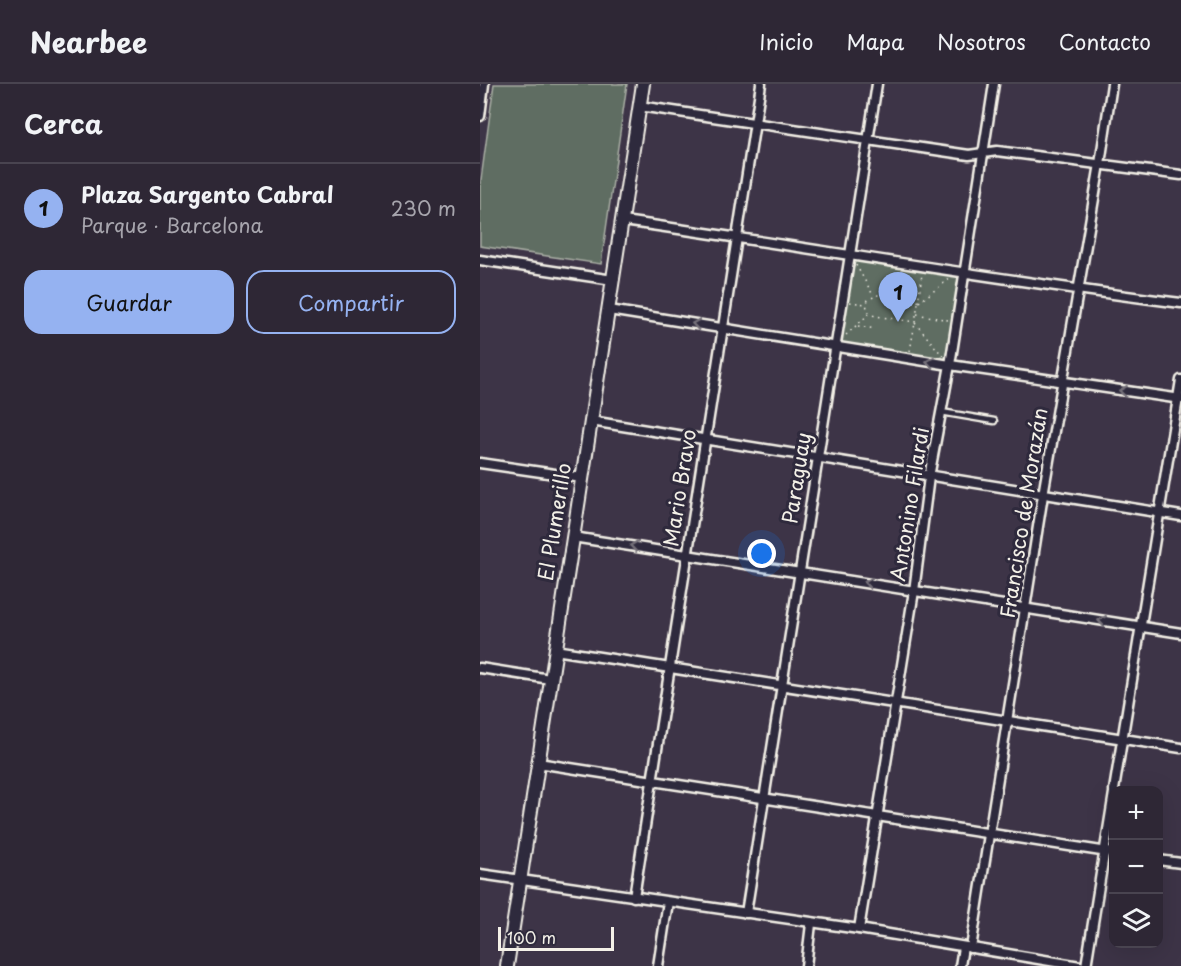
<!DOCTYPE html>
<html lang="es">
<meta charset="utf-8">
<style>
:root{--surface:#2e2735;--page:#362f3d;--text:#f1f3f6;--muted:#a7a5ad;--line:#494450;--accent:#95b2f1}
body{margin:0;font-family:"Playpen Sans",sans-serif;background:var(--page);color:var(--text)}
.controls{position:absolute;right:18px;bottom:18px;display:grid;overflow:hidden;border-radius:12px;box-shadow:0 6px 24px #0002}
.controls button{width:54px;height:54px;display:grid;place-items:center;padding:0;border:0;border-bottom:2px solid var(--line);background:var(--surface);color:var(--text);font:30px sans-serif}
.scale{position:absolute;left:18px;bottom:15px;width:116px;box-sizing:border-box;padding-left:6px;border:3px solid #f4f1e8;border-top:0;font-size:16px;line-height:21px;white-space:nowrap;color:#f4f1e8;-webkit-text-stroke:4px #2f2a3d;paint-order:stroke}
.you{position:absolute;left:282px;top:470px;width:21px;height:21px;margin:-15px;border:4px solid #fff;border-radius:50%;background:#1a73e8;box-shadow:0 0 0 9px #1a73e833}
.badge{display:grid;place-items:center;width:39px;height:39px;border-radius:50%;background:var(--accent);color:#111;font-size:20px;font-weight:700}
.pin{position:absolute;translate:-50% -50px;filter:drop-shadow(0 2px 3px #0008)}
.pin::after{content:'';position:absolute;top:32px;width:21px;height:18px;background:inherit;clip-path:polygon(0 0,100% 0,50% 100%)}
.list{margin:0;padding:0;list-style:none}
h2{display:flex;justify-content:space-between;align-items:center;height:78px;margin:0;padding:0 24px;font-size:26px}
h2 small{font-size:20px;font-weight:400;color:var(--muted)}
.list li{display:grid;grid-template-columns:39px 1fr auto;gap:18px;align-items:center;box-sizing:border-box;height:90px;padding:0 24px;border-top:2px solid var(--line)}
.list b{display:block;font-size:22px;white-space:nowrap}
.list p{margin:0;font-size:20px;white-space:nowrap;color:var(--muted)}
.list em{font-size:20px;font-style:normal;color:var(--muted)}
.actions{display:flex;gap:12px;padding:18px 24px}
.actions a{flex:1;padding:14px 0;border:2px solid var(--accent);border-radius:18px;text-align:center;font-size:21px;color:var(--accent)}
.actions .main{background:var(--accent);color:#111}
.icon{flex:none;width:33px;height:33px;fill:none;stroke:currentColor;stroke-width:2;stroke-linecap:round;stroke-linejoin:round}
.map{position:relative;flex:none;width:701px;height:882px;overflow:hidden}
header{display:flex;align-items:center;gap:36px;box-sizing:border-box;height:84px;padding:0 30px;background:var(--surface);border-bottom:2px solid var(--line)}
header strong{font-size:28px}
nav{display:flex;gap:33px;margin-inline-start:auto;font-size:21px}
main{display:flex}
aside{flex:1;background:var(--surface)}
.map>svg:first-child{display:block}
.green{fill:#5f6d62;stroke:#aaafa5;stroke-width:1.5}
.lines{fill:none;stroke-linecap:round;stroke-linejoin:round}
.lane-casing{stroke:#f4f1e8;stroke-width:9}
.street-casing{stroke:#f4f1e8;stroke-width:13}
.secondary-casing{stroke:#f4f1e8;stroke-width:16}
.path{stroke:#f4f1e8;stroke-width:1.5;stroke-dasharray:1.5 4.5;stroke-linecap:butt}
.lane{stroke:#2f2a3d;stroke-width:4.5}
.street{stroke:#2f2a3d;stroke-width:8}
.secondary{stroke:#2f2a3d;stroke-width:12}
.oneway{stroke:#747079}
.labels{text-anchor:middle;stroke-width:6;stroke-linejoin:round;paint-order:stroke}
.street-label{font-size:20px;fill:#f4f1e8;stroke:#2f2a3d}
</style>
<header>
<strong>Nearbee</strong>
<nav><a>Inicio</a><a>Mapa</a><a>Nosotros</a><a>Contacto</a></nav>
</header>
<main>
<aside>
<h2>Cerca<small></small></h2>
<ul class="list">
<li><span class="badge">1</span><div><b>Plaza Sargento Cabral</b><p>Parque · Barcelona</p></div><em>230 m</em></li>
</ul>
<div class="actions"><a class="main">Guardar</a><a>Compartir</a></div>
</aside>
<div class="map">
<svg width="701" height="882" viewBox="0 0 701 882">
<rect width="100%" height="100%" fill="#3d3447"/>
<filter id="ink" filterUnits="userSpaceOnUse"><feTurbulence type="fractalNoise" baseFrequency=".0167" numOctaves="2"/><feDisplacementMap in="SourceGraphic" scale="12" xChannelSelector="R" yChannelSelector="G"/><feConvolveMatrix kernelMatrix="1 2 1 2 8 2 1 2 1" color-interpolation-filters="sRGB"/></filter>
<g filter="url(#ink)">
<g class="green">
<polygon points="14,0 147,0 121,180 0,162 0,103"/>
<polygon points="370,171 485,189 470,281 355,263"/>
</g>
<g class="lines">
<defs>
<polyline id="lane" points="461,328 514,337"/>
<g id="street">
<polyline points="159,22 489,71 517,67 701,91"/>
<polyline points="0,32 4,0"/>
<path d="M143 137C329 163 514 196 701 219"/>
<polyline points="0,176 133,196"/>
<polyline points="129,226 470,281 701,315"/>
<polyline points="111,337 701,432"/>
<polyline points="0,379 102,394"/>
<polyline points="93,453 701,549"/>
<polyline points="75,566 701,664"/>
<polyline points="0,584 70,595"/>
<polyline points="58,679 634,769"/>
<polyline points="634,706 701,296"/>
<polyline points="678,776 701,779"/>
<polyline points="0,790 379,845 600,882"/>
<polyline points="154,813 281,0"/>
<polyline points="266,829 397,0"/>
<polyline points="379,845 434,507 449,393 470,281 514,0"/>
<polyline points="491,864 563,411 620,80 632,0"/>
<polyline points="178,882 188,818"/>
<polyline points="326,882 331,840"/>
<polyline points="480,882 483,863"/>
<polyline points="606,882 634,709"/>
</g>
<polyline id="secondary" points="27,882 163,0"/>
</defs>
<use href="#lane" class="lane-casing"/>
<use href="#street" class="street-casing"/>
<use href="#secondary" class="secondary-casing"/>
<g class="path">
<polyline points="376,181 393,211"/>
<path d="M397 211 438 219 435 238 395 232C387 229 385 223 388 216Z"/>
<polyline points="428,216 431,205"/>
<polyline points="370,218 386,220"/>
<polyline points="438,218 442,190"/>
<polyline points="439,218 471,194"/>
<polyline points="437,230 468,236"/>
<polyline points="435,239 463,272"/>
<polyline points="378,242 395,245"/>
<polyline points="366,251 389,230"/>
<polyline points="430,267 435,239"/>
</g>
<use href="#lane" class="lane"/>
<use href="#street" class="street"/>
<use href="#secondary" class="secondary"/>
</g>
<defs><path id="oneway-chevron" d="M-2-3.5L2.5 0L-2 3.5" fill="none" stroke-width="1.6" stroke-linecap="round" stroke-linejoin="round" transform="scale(1.5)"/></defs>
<g class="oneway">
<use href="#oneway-chevron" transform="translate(216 240) rotate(-172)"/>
<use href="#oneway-chevron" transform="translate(450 278) rotate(-171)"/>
<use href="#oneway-chevron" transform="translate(643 307) rotate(-172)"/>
<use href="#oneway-chevron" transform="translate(154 462) rotate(-172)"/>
<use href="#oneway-chevron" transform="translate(388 499) rotate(-171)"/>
<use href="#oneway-chevron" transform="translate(622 537) rotate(-171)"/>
</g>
</g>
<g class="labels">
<g class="street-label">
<text transform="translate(317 394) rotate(-81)" y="7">Paraguay</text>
<text transform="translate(200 404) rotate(-81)" y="7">Mario Bravo</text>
<text transform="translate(430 420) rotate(-81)" y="7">Antonino Filardi</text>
<text transform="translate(544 429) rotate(-81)" y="7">Francisco de Morazán</text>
<text transform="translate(75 438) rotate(-81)" y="7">El Plumerillo</text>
</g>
</g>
</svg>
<div class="controls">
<button>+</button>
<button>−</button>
<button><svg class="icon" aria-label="layers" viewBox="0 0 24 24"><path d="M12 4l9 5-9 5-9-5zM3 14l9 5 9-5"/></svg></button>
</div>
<div class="scale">100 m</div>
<div class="you"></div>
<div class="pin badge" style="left:418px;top:238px">1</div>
</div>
</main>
